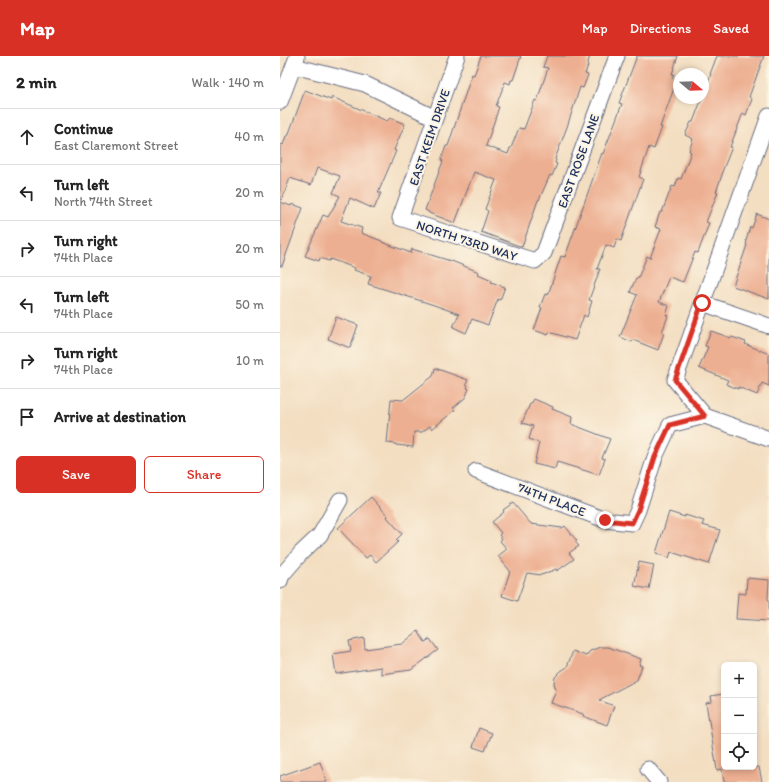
<!DOCTYPE html>
<meta charset="utf-8">
<style>
:root{--surface:#fff;--page:#f6f6f6;--text:#222;--muted:#767676;--line:#e0e0e0;--accent:#d93025}
body{margin:0;font-family:Itim,sans-serif;background:var(--page);color:var(--text)}
.controls{position:absolute;right:12px;bottom:12px;display:grid;overflow:hidden;border-radius:6px;box-shadow:0 2px 6px #0003}
.controls button{width:36px;height:36px;display:grid;place-items:center;padding:0;border:0;border-bottom:1px solid var(--line);background:var(--surface);color:var(--text);font:20px sans-serif}
.compass{position:absolute;left:393px;top:12px;width:36px;height:36px;border-radius:50%;background:var(--surface);box-shadow:0 2px 6px #0003;rotate:109deg}
.stop{position:absolute;width:12px;height:12px;margin:-9px;border:3px solid #d93025;border-radius:50%;background:#fff}
.stop.end{background:#d93025;border-color:#fff;box-shadow:0 1px 4px #0008}
.list{margin:0;padding:0;list-style:none}
h2{display:flex;justify-content:space-between;align-items:center;height:52px;margin:0;padding:0 16px;font-size:17px}
h2 small{font-size:13px;font-weight:400;color:var(--muted)}
.list li{display:grid;grid-template-columns:26px 1fr auto;gap:12px;align-items:center;box-sizing:border-box;height:56px;padding:0 16px;border-top:1px solid var(--line)}
.list b{display:block;font-size:15px;white-space:nowrap}
.list p{margin:0;font-size:13px;white-space:nowrap;color:var(--muted)}
.list em{font-size:13px;font-style:normal;color:var(--muted)}
.actions{display:flex;gap:8px;padding:12px 16px}
.actions a{flex:1;padding:9px 0;border:1px solid var(--accent);border-radius:6px;text-align:center;font-size:14px;color:var(--accent)}
.actions .main{background:var(--accent);color:#fff}
.icon{flex:none;width:22px;height:22px;fill:none;stroke:currentColor;stroke-width:2;stroke-linecap:round;stroke-linejoin:round}
.map{position:relative;flex:none;width:489px;height:726px;overflow:hidden}
header{display:flex;align-items:center;gap:24px;box-sizing:border-box;height:56px;padding:0 20px;background:var(--accent);color:#fff}
header strong{font-size:19px}
nav{display:flex;gap:22px;margin-inline-start:auto;font-size:14px}
main{display:flex}
aside{flex:1;background:var(--surface)}
.map>svg:first-child{display:block}
.building{fill:#edaf91}
.lines{fill:none;stroke-linecap:round;stroke-linejoin:round}
.street-casing{stroke:#676c81;stroke-width:17}
.street{stroke:#fff;stroke-width:15}
.route{stroke:#d93025;stroke-width:5}
.labels{text-anchor:middle;stroke-width:4;stroke-linejoin:round;paint-order:stroke}
.street-label{font-size:13px;fill:#1b2f5e;stroke:#fcf5e5}
</style>
<header>
<strong>Map</strong>
<nav><a>Map</a><a>Directions</a><a>Saved</a></nav>
</header>
<main>
<aside>
<h2>2 min<small>Walk · 140 m</small></h2>
<ul class="list">
<li><svg class="icon" aria-label="ahead" viewBox="0 0 24 24"><path d="M12 20V5M6 11l6-6 6 6"/></svg><div><b>Continue</b><p>East Claremont Street</p></div><em>40 m</em></li>
<li><svg class="icon" aria-label="left" viewBox="0 0 24 24"><path d="M17 20v-9H6M10 6l-5 5 5 5"/></svg><div><b>Turn left</b><p>North 74th Street</p></div><em>20 m</em></li>
<li><svg class="icon" aria-label="right" viewBox="0 0 24 24"><path d="M7 20v-9h11M14 6l5 5-5 5"/></svg><div><b>Turn right</b><p>74th Place</p></div><em>20 m</em></li>
<li><svg class="icon" aria-label="left" viewBox="0 0 24 24"><path d="M17 20v-9H6M10 6l-5 5 5 5"/></svg><div><b>Turn left</b><p>74th Place</p></div><em>50 m</em></li>
<li><svg class="icon" aria-label="right" viewBox="0 0 24 24"><path d="M7 20v-9h11M14 6l5 5-5 5"/></svg><div><b>Turn right</b><p>74th Place</p></div><em>10 m</em></li>
<li><svg class="icon" aria-label="arrive" viewBox="0 0 24 24"><path d="M6 21V4h12l-3 4 3 4H6"/></svg><div><b>Arrive at destination</b></div></li>
</ul>
<div class="actions"><a class="main">Save</a><a>Share</a></div>
</aside>
<div class="map">
<svg width="489" height="726" viewBox="0 0 489 726">
<rect width="100%" height="100%" fill="#fcf5e5"/>
<filter id="ink" filterUnits="userSpaceOnUse"><feTurbulence type="fractalNoise" baseFrequency=".025" numOctaves="2"/><feDisplacementMap in="SourceGraphic" scale="8" xChannelSelector="R" yChannelSelector="G"/><feConvolveMatrix kernelMatrix="1 2 1 2 8 2 1 2 1" color-interpolation-filters="sRGB"/></filter>
<filter id="wash" filterUnits="userSpaceOnUse"><feTurbulence type="fractalNoise" baseFrequency=".012" numOctaves="4" result="noise"/><feDisplacementMap in="SourceGraphic" scale="16" xChannelSelector="R" yChannelSelector="G"/><feGaussianBlur stdDeviation="0.9" result="paint"/><feColorMatrix in="noise" values="0 0 0 0 0 0 0 0 0 0 0 0 0 0 0 0 0 1.4 0 .05"/><feComposite in="paint" operator="in"/></filter>
<g filter="url(#wash)">
<rect width="100%" height="100%" fill="#f3dec1"/>
<g id="blocks">
<g class="building">
<polygon points="201,0 241,0 233,24 231,24 230,28 225,26 216,50 219,51 206,90 228,98 230,92 231,92 239,72 244,73 255,44 257,45 268,12 263,11 267,0 310,0 307,9 308,9 305,18 308,19 303,32 300,31 287,71 275,103 276,104 275,107 277,108 272,120 270,119 259,144 258,144 242,191 201,176 208,155 205,153 216,124 194,116 175,167 149,157 149,156 145,154 163,105 161,104 166,90 168,90 192,18 194,19"/>
<polygon points="357,0 398,0 392,18 394,18 392,22 397,24 380,71 382,71 374,93 369,91 359,121 363,123 341,185 337,183 334,192 326,189 317,213 320,213 309,244 312,245 307,261 304,259 295,284 269,276 268,279 254,274 262,252 260,251 265,238 268,239 281,200 285,201 322,97 323,98 342,48 339,47"/>
<polygon points="437,0 484,0 469,41 472,43 466,59 463,57 450,91 452,91 442,116 443,116 436,136 438,136 426,166 429,167 418,197 415,196 403,226 389,221 379,246 389,250 386,259 388,260 382,276 384,277 378,294 353,284 352,286 340,281 357,239 350,236 356,222 358,222 367,200 370,202 381,173 375,171 380,156 382,156 392,130 395,131 398,122 401,123 411,96 409,95 413,83 405,79 411,66 413,66 422,42 423,42 423,39 431,18 430,18"/>
<polygon points="25,34 51,44 52,41 107,65 110,62 125,68 114,94 116,95 98,137 101,137 94,153 70,142 61,165 82,172 81,177 102,185 102,186 131,197 132,193 174,206 199,216 198,218 212,224 211,226 225,231 220,244 218,243 208,269 192,263 186,277 173,271 179,258 154,249 107,234 88,228 91,220 74,214 75,212 50,203 49,205 40,202 39,205 25,200 43,159 48,161 60,140 53,137 60,120 37,112 31,129 10,122 2,144 0,144 0,88 3,89 6,80 8,80"/>
<polygon points="0,146 11,150 12,148 23,152 2,210 0,210"/>
<polygon points="477,158 489,163 489,243 453,230 467,189 466,189 467,186 466,185 470,171 472,172"/>
<polygon points="56,261 78,269 70,292 48,283"/>
<polygon points="431,275 451,282 452,281 466,286 465,288 489,298 489,330 482,327 477,339 458,331 458,333 446,328 448,324 419,312 428,291 425,290"/>
<polygon points="155,312 188,324 186,328 188,329 187,332 189,333 185,342 173,352 175,354 152,373 150,370 142,376 134,376 133,391 116,389 116,388 107,387 111,343 123,344 153,320"/>
<polygon points="254,343 273,351 272,353 292,361 291,368 330,383 322,402 325,403 319,419 277,406 275,413 254,408 259,387 249,383 253,370 242,367 250,348 251,348"/>
<polygon points="91,441 108,460 107,461 122,478 116,484 118,486 96,506 90,499 86,502 58,472"/>
<polygon points="233,447 251,468 282,472 285,470 297,485 295,486 299,490 289,497 294,503 277,515 276,513 267,517 261,519 247,517 237,545 222,540 230,515 218,500 227,493 220,485 222,483 219,479 221,477 212,466 224,456 223,454"/>
<polygon points="389,456 405,461 405,459 424,465 422,469 440,474 429,508 391,496 389,502 376,497"/>
<polygon points="359,506 374,509 369,533 354,530"/>
<polygon points="467,522 489,524 488,543 489,544 489,565 456,563 458,537 466,538"/>
<polygon points="138,575 145,586 150,583 158,594 131,614 101,618 101,611 56,618 53,598 71,595 69,585 84,582 85,593 122,588"/>
<polygon points="320,591 328,591 361,603 359,609 362,610 357,624 319,644 334,650 327,669 303,660 303,658 271,647 276,634 274,627 275,621 281,615 287,611 293,595 306,600 310,595"/>
<polygon points="443,638 444,643 444,711 479,711 482,726 444,726 442,713 437,714 426,647 432,646 431,640"/>
<polygon points="199,672 212,677 205,695 193,691"/>
<polygon points="40,706 47,726 0,726 0,720"/>
</g>
</g>
</g>
<g filter="url(#ink)">
<use href="#blocks" fill-opacity="0" stroke="#676c81" stroke-width="1"/>
<g class="lines">
<defs>
<g id="street">
<polyline points="177,0 120,162 255,205 264,197 337,0"/>
<polyline points="14,10 85,28 155,62"/>
<polyline points="0,46 17,1"/>
<polyline points="489,60 395,324 425,360 489,383"/>
<polyline points="422,247 489,270"/>
<polyline points="196,415 325,464 352,467 358,454 375,401 390,369 425,360"/>
<polyline points="0,525 2,519 21,497 40,479 60,444"/>
<polyline points="368,713 379,726"/>
</g>
</defs>
<use href="#street" class="street-casing"/>
<use href="#street" class="street"/>
</g>
</g>
<g class="lines" filter="url(#ink)">
<polyline class="route" points="325,464 352,467 358,454 375,401 390,369 425,360 395,324 422,247"/>
</g>
<g class="labels">
<g class="street-label">
<text transform="translate(149 81) rotate(-71)" y="5">EAST KEIM DRIVE</text>
<text transform="translate(298 105) rotate(-70)" y="5">EAST ROSE LANE</text>
<text transform="translate(187 184) rotate(18)" y="5">NORTH 73RD WAY</text>
<text transform="translate(272 443) rotate(21)" y="5">74TH PLACE</text>
</g>
</g>
</svg>
<div class="controls">
<button>+</button>
<button>−</button>
<button><svg class="icon" aria-label="locate" viewBox="0 0 24 24"><circle cx="12" cy="12" r="6"/><path d="M12 2v4M12 18v4M2 12h4M18 12h4"/></svg></button>
</div>
<svg class="compass" viewBox="-18 -18 36 36"><path d="M0-13l5 13h-10z" fill="#e53935"/><path d="M0 13l5-13h-10z" fill="#767676"/></svg>
<div class="stop" style="left:422px;top:247px"></div>
<div class="stop end" style="left:325px;top:464px"></div>
</div>
</main>
